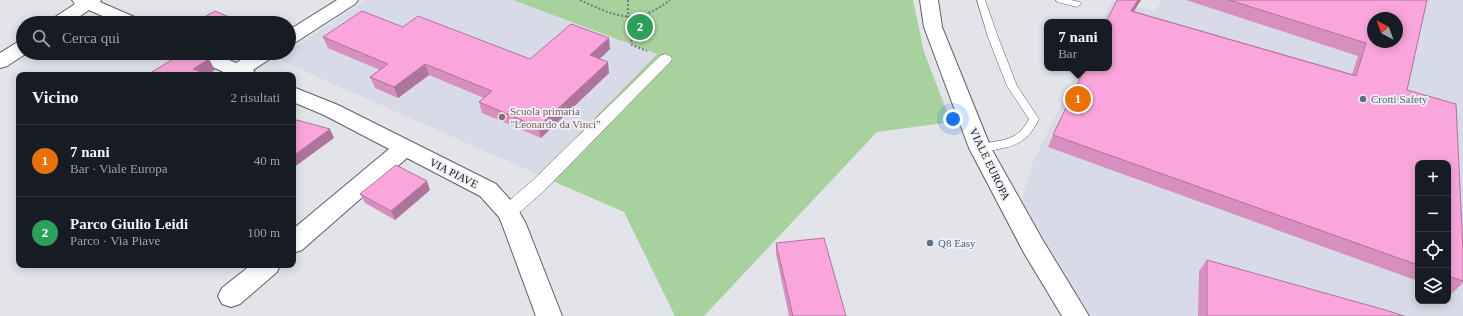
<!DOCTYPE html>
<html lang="it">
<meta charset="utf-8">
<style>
:root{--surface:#171b24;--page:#20242c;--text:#f1f3f6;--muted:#9ea1a6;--line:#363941;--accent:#8c9099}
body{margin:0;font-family:"Times New Roman",serif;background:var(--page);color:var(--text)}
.controls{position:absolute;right:12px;bottom:12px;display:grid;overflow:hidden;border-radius:8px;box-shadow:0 2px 10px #0003}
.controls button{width:36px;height:36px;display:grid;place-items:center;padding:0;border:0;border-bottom:1px solid var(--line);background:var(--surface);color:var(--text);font:20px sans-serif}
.compass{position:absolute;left:1367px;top:12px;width:36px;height:36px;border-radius:50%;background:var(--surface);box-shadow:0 2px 10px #0003;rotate:319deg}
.you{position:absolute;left:953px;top:119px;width:14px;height:14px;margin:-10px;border:3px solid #fff;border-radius:50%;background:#1a73e8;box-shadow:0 0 0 6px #1a73e833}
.badge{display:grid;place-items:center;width:26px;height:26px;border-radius:50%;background:var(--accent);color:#fff;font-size:13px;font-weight:700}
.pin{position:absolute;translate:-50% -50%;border:2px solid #fff;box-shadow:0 1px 4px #0006}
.popup{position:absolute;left:1044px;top:19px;width:68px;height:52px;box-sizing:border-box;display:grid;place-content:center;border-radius:8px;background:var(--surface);filter:drop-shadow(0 1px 3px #0005);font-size:13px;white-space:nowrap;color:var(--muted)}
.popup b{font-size:15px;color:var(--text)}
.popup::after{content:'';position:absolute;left:50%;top:100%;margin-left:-8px;border:8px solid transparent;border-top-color:var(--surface)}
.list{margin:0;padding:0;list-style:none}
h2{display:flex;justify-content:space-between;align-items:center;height:52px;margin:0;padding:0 16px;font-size:17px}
h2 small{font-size:13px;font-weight:400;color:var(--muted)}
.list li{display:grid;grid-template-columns:26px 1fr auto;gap:12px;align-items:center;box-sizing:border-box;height:72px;padding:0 16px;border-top:1px solid var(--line)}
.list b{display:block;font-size:15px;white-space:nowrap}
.list p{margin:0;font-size:13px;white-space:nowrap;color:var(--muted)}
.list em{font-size:13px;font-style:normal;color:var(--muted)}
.icon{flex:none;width:22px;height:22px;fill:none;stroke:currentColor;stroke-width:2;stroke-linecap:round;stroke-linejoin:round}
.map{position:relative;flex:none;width:1463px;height:316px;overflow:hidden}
.search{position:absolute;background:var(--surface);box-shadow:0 2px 10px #0003;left:16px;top:16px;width:280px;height:44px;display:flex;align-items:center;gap:10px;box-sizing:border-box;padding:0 14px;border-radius:22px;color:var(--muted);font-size:15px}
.panel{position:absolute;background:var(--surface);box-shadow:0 2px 10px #0003;left:16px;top:72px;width:280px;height:196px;border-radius:8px}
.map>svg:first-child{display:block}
.built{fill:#d9dae7;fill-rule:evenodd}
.green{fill:#a7d19d}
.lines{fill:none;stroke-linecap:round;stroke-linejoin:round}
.service-casing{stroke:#5f6064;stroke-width:1}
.pedestrian-casing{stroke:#5f6064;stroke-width:1}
.minor-casing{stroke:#5f6064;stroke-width:2}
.tertiary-casing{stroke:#5f6064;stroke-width:2}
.path{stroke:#7a7a7e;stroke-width:2;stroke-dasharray:2 2;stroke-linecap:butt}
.service{fill:#fff;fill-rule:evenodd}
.pedestrian{fill:#fff;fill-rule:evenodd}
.minor{fill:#fff;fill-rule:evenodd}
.tertiary{fill:#fff;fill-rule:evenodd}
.wall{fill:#d78fbd;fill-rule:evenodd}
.shaded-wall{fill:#af749a}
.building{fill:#faa6dc;stroke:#af749a;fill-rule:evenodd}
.service-dot{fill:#5c6f8a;stroke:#f0f1f6;stroke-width:1.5}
.education-dot{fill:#8d6e63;stroke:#f0f1f6;stroke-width:1.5}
.labels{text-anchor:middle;stroke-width:3.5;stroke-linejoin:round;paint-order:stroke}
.service-label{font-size:11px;fill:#4e5e75;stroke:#f0f1f6;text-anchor:start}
.education-label{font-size:11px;fill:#785e54;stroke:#f0f1f6;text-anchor:start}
.street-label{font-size:11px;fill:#131315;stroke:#f0f1f6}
</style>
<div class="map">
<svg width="1463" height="316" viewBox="0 0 1463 316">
<rect width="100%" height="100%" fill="#e3e4e9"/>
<g class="built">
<polygon points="366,0 513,0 657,54 539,175 277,59 286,53 289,53 289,51"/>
<path d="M1112 0 1155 11 1162 0H1463V316H1091L1021 204 1033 162 1079 68H1109V22H1102ZM1373 18H1397V42H1373ZM1418 163H1448V301H1418Z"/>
</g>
<polygon class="green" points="513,0 913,0 924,52 951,122 877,132 704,316 675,316 624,212 539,175 657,54"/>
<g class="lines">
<defs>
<g id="service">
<path d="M977 0H985L998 37 1017 86 1039 119C1025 148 1009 147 980 152L976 151 975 148 976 145C999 139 1016 144 1029 119L1007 86 988 37Z"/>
<polygon points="1056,0 1071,0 1080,2 1081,4 1077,7 1057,2"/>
</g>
<polygon id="pedestrian" points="665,54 670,56 672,59 670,62 544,191 514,217 508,219 502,217 499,212 502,207 532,181 660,56"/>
<g id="minor">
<polygon points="72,0 101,0 100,2 139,19 142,23 118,23 89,10 70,23 49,23 52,19 75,4"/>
<polygon points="337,0 358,0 355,4 296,42 289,44 289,30"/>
<polygon points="23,41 23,53 27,53 7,66 0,68 0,53 16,43"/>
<polygon points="188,53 214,53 236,63 252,53 276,53 273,57 253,70 257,75 230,75 191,57"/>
<polygon points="293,87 338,105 496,184 516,206 526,224 562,316 536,316 502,224 499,217 480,196 407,158 302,250 293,253 293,229 389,149 324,115 293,102"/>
<polygon points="251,265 280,265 277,272 240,304 231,307 222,304 218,296 222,288"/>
</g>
<polygon id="tertiary" points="920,0 938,0 942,27 991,148 1042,239 1089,316 1062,316 1024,253 969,148 924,27"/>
</defs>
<use href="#service" class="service-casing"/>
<use href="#pedestrian" class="pedestrian-casing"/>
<use href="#minor" class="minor-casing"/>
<use href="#tertiary" class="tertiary-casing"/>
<g class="path">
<path d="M580 0C615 16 635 27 670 0"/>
<polyline points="628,0 628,17 632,45 647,51"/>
</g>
<use href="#service" class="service"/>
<use href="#pedestrian" class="pedestrian"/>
<use href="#minor" class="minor"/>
<use href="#tertiary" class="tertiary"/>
</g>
<g class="wall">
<path d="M1117 0H1141L1134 11 1352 74 1358 56 1186 0H1427L1407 90 1456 104 1463 250V283L1451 294 1448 292V163H1418V281L1048 147 1053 135 1085 68H1109V22H1106ZM1373 18H1397V42H1373Z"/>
<polygon points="403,27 530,59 610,49 600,59 609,73 541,138 482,113 479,102 484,98 429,75 398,98 375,88 370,77 380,70 328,48 323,37"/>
<polygon points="430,190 395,220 365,203 360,194"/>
<polygon points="776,243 846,316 789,316 776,254"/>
<polygon points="1207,260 1404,316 1198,316 1199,271"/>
</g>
<g class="shaded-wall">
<polygon points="1138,0 1141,0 1126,23 1131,11"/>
<polygon points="609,38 610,49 592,66 590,55"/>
<polygon points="209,59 215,70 207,75 196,75 193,69"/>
<polygon points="608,62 609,73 541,138 538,127"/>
<polygon points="425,64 429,75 398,98 394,87"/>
<polygon points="330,129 334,138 293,168 293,156"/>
<polygon points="427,181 430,190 395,220 391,211"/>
</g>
<g class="building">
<path d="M1117 0H1138L1131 11 1356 76 1366 43 1229 0H1427L1407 90 1456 104 1463 250V281L1448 276V163H1418V265L1053 135 1085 68H1109V22H1106ZM1373 18H1397V42H1373Z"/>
<polygon points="215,11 243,23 194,23"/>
<polygon points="362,11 403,27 418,16 530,59 571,24 609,38 590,55 608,62 538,127 479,102 492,91 425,64 394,87 370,77 388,64 323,37"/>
<polygon points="183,53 196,53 209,59 193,69 204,73 202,75 147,75"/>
<polygon points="293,119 330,129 293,156"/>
<polygon points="396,165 427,181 391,211 360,194"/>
<polygon points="824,238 846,316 793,316 776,243"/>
<polygon points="1207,260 1389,311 1404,316 1207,316"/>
</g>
<g class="service-dot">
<circle cx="1363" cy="99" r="4"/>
<circle cx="930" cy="243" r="4"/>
</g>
<circle class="education-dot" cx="502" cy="117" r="4"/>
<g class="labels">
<g class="service-label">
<text x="1371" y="103">Crotti Safety</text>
<text x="938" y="247">Q8 Easy</text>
</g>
<g class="education-label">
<text x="510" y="115">Scuola primaria<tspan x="510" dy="13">"Leonardo da Vinci"</tspan></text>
</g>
<g class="street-label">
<text transform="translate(990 164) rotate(64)" y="4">VIALE EUROPA</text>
<text transform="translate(454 173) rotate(27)" y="4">VIA PIAVE</text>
</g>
</g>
</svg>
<div class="controls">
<button>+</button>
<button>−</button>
<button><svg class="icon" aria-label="locate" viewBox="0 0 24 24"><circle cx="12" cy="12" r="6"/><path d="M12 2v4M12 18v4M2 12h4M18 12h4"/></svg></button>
<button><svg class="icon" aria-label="layers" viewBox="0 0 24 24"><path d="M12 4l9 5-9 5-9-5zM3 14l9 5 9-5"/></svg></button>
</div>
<svg class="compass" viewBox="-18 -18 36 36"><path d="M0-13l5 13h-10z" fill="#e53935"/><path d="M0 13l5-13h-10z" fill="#9ea1a6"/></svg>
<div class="you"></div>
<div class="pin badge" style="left:1078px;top:99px;background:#e8710a">1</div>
<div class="popup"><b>7 nani</b>Bar</div>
<div class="pin badge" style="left:640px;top:27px;background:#2e9e5b">2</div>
<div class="search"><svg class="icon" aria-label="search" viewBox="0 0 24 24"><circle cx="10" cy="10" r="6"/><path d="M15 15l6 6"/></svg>Cerca qui</div>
<section class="panel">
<h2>Vicino<small>2 risultati</small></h2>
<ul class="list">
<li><span class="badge" style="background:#e8710a">1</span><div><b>7 nani</b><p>Bar · Viale Europa</p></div><em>40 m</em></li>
<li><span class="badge" style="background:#2e9e5b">2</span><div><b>Parco Giulio Leidi</b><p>Parco · Via Piave</p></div><em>100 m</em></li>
</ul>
</section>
</div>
